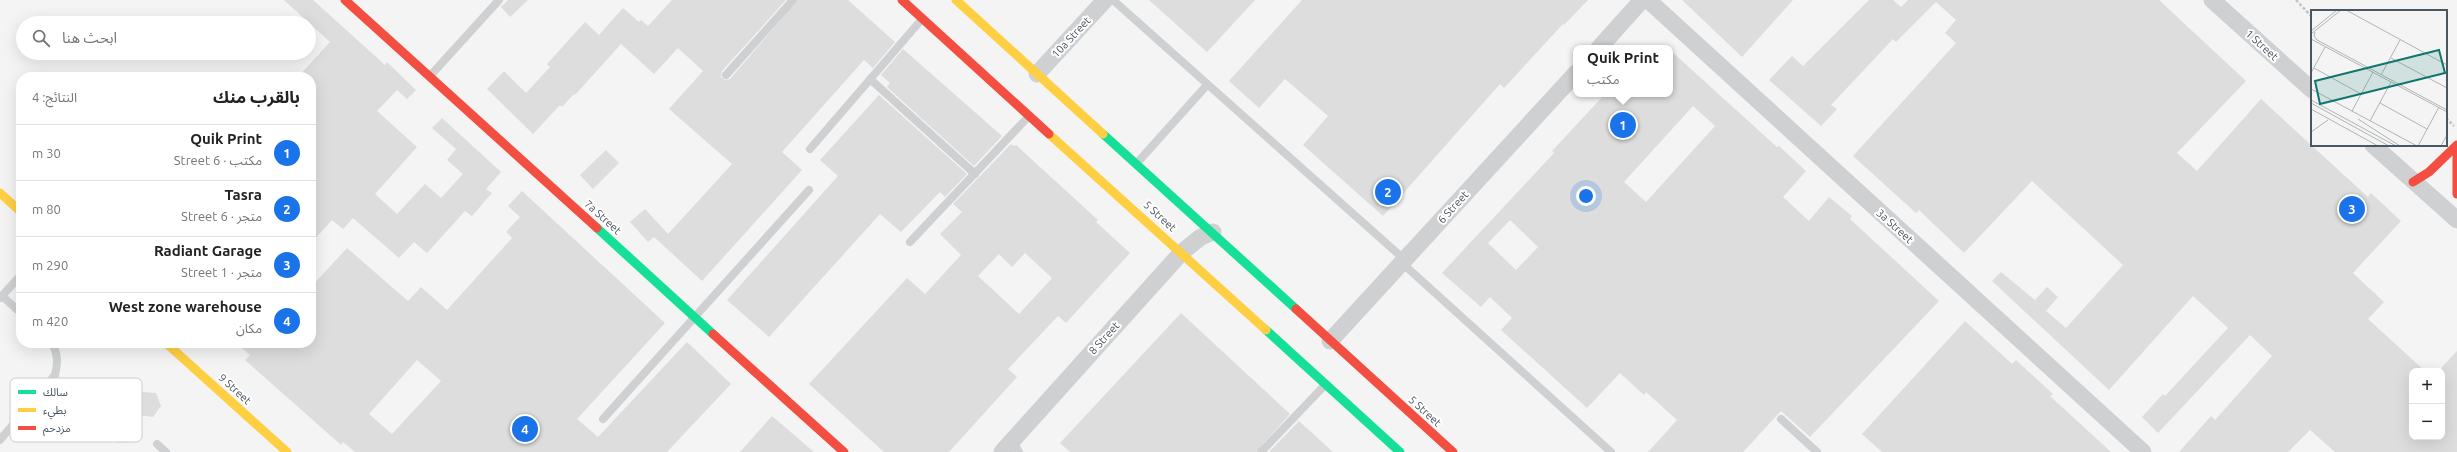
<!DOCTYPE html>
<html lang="ar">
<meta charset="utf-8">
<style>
:root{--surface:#fff;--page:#f6f6f6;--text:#222;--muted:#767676;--line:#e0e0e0;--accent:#1a73e8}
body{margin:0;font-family:Ubuntu,"Noto Sans Arabic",sans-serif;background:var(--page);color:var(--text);direction:rtl}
.controls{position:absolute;right:12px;bottom:12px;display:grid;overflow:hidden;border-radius:8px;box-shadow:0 4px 16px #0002}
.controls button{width:36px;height:36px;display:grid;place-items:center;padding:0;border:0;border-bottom:1px solid var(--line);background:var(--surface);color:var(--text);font:20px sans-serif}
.you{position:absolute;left:1586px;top:196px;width:14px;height:14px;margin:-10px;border:3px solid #fff;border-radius:50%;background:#1a73e8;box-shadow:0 0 0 6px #1a73e833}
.badge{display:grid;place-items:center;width:26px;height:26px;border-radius:50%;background:var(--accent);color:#fff;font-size:13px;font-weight:700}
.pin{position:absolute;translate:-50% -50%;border:2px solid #fff;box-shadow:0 1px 4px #0006}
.popup{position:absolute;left:1573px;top:45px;width:100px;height:52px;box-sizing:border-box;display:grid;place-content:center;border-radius:8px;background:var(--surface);filter:drop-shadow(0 1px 3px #0005);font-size:13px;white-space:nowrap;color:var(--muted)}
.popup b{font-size:15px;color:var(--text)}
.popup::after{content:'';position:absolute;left:50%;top:100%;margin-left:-8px;border:8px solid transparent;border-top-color:var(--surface)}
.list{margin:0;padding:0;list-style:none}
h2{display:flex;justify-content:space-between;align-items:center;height:52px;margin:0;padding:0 16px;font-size:17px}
h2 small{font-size:13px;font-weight:400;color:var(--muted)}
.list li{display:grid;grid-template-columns:26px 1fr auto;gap:12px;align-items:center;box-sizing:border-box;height:56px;padding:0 16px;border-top:1px solid var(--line)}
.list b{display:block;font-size:15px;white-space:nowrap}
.list p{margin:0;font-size:13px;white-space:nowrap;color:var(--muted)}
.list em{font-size:13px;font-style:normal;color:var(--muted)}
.icon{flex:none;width:22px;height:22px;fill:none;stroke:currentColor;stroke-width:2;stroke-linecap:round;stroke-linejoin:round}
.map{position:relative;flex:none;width:2457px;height:452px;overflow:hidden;direction:ltr}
.search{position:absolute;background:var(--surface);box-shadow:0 4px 16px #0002;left:16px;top:16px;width:300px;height:44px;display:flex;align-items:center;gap:10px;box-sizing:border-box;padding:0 14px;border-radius:22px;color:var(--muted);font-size:15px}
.panel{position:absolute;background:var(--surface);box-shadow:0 4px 16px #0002;left:16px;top:72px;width:300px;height:276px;border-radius:16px;direction:rtl}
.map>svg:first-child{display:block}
.building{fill:#ddddde;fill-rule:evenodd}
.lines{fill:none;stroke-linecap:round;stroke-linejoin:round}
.path{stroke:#bcc7c4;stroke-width:2.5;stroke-dasharray:3 2;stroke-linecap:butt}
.lane{stroke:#ced0d2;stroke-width:8}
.street{stroke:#ced0d2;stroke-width:17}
.fast{stroke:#16e098;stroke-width:9}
.slow{stroke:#ffcf43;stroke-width:9}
.jam{stroke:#f24e42;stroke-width:9}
.labels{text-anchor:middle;stroke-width:4;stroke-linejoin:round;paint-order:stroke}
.street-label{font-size:11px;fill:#4a5661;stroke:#fff}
.inset-road{fill:none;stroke:#b0b5b9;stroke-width:1}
.view{fill:#0f766e;fill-opacity:0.15;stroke:#0f766e;stroke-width:2}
.inset-edge{fill:none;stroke:#4a5661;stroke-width:2}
.key{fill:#fff;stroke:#c9ccd0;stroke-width:1}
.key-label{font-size:11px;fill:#4a5661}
</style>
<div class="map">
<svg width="2457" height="452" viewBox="0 0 2457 452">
<rect width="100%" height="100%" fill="#f4f4f4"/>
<g class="building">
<polygon points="284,0 313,0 385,65 387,62 416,90 407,99 397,90 377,111 417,147 375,194 397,214 425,184 441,198 463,174 447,160 456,149 432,128 442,118 501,172 486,189 492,193 472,216 465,211 427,253 414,242 399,258 353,218 343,229 332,220 311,243 311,77 298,77 330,42"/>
<polygon points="508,0 528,0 510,17 501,7"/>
<polygon points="672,0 786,0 722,71 721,77 725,80 730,79 798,0 848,0 895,42 873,68 864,60 782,152 802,170 702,281 654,237 648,242 630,222 645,209 668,234 732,164 669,109 703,71 678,48 654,74 621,44 575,95 574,94 562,107 560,105 533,134 487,89 504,71 526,93 550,67 547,64 585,22 599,35 623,8 639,22 641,20 648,26"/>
<polygon points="1149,0 1255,0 1207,52"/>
<polygon points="1302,0 1588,0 1564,25 1563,24 1504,88 1500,84 1383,216 1303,145 1328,116 1285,79 1259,108 1229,81"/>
<polygon points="1682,0 1793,0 1742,57"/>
<polygon points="1869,0 1893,0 1901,7 1908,0 2159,0 2246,81 2177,153 2197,171 2261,99 2368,197 2371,193 2401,221 2353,273 2384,302 2368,319 2425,371 2412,371 2412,437 2442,437 2442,367 2457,351 2457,452 2335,452 2310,430 2288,452 2179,452 2211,416 2215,420 2272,356 2250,335 2158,433 2142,417 2163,394 2165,396 2228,328 2193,296 2109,390 1992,281 2001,272 2035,300 2047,287 2058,297 2046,311 2066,328 2123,265 2032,181 1964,253 1919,210 1916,213 1853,156 1956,43 1945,33 1956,20 1936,2 1896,42 1893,39 1831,105 1837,109 1821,126 1769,80 1792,56 1803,66"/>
<polygon points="903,49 1002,136 974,166 887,87 890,83 881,75"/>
<path d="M1670 50 1777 147 1779 146 1806 171 1783 197 1809 221 1829 197 1852 216 1850 219 1939 301 1810 437 1781 411 1743 452H1648L1677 420 1646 392 1644 395 1620 373 1587 408 1501 330 1512 318 1490 297 1481 307 1442 273 1554 153 1552 151 1605 94H1670ZM1693 106 1715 126 1646 202 1624 182ZM1510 220 1538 247 1516 270 1488 243Z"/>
<polygon points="879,95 967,174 945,197 940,192 901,232 880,214 769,337 727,300 838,176 820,160"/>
<path d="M1011 144 1014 146 1016 145 1098 220 1096 222 1130 253 1066 323 1058 316 1008 369 1017 377 949 452H884L809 384 907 278 925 294 961 255 940 234 962 212 953 204ZM1025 253 1052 278 1019 314 978 276 999 254 1012 267Z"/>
<polygon points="606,150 619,163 593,189 580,175"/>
<path d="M522 191 665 323 577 419 598 437 687 342 731 384 667 452H355L343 442 341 445 245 360 250 355 236 343H311V287L347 248 408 301 421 287 447 310 512 238 506 232 520 217 508 206ZM417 360 441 381 392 434 369 414Z"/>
<polygon points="1181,313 1290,414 1256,452 1070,452 1060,443"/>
<polygon points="1965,321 2012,364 2016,360 2053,394 2050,396 2111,452 1882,452 1862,434"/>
<polygon points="108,381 133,404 142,392 156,393 161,406 153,417 131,414 136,432 129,442 117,443 109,433 112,420 90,400"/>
<polygon points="772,416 814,452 740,452"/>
<polygon points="1299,421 1333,452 1269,452"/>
</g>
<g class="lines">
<g class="path">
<polyline points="2296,0 2312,17"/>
<polyline points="2446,118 2454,126"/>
</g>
<g class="lane">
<polyline points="1113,0 1405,260"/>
<polyline points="726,75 793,0"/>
<polyline points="430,76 499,0"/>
<polyline points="870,79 975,174"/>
<polyline points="810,149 922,19"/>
<polyline points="1137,163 1207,85"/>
<polyline points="910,242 1029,116"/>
<polyline points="1402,263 1611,452"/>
<polyline points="2,296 21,313"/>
<polyline points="0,298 21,275"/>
<polyline points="603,419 809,190"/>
<polyline points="1781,419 1817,452"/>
<path d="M0 440 55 375C58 363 58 354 52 343"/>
<polyline points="1012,440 1019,452"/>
<polyline points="157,444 166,452"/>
<polyline points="1261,452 1325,385"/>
</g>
<g class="street">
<polyline points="1648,0 2143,452"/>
<polyline points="2212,0 2312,90"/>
<polyline points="1599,48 1642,0"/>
<polyline points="1037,74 1105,0"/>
<polyline points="2373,145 2457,220"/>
<polyline points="1330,341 1576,73"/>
<polyline points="1002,452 1182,252 1201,237 1213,232"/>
</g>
<g class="fast">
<polyline points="1103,134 1296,309"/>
<polyline points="597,228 713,334"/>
<polyline points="1266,330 1400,452"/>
</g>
<g class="slow">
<polyline points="956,0 1103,134"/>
<polyline points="1049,134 1266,330"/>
<polyline points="0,193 21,212"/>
<polyline points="166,343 287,452"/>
</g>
<g class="jam">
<polyline points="345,0 597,228"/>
<polyline points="902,0 1049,134"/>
<polyline points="2457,153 2457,194"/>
<polyline points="2413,182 2429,172 2457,145"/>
<polyline points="1296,309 1453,452"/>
<polyline points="713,334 844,452"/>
</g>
</g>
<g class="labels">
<g class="street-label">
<text transform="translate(1071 37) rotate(-47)" y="4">10a Street</text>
<text transform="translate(2262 45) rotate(42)" y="4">1 Street</text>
<text transform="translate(1453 207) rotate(-48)" y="4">6 Street</text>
<text transform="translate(1160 216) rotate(42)" y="4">5 Street</text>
<text transform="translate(603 217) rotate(42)" y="4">7a Street</text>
<text transform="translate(1895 226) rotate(42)" y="4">3a Street</text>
<text transform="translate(1104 338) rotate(-48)" y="4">8 Street</text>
<text transform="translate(235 389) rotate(42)" y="4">9 Street</text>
<text transform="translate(1425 411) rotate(42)" y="4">5 Street</text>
</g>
</g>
<g transform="translate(2311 10)">
<rect width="136" height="136" fill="#f4f4f4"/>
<path class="inset-road" d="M35 0 136 55M0 21 26 0M4 22 3 26 6 30 136 100M0 24 30 0M0 29 136 102M80 48 136 78M3 58 50 84M0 63 14 37M70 65 89 30M0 79 106 136M0 90 85 136M0 93 78 136M69 93 116 119M0 99 67 136M41 101 62 62M47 109 89 136M59 111 80 72M0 122 17 110M107 136 128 97M130 136 136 125"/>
<path class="view" d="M128 40 134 63 9 94 4 71Z"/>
<rect width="136" height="136" class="inset-edge"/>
</g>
<rect x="10" y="378" width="132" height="64" rx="6" class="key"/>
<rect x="18" y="390" width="18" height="4" fill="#16e098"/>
<rect x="18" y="408" width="18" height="4" fill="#ffcf43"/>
<rect x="18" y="426" width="18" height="4" fill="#f24e42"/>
<g class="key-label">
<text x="43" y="396">سالك</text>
<text x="43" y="414">بطيء</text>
<text x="43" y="432">مزدحم</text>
</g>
</svg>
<div class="controls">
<button>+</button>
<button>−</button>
</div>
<div class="you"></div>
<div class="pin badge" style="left:1623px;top:125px">1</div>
<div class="popup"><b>Quik Print</b>مكتب</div>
<div class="pin badge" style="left:1388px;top:192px">2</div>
<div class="pin badge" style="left:2352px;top:209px">3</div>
<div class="pin badge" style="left:525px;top:429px">4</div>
<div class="search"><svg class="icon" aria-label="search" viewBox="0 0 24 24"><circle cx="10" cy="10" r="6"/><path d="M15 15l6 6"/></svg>ابحث هنا</div>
<section class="panel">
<h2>بالقرب منك<small>النتائج: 4</small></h2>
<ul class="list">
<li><span class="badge">1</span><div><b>Quik Print</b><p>مكتب · 6 Street</p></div><em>30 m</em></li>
<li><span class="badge">2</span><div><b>Tasra</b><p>متجر · 6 Street</p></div><em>80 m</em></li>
<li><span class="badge">3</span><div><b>Radiant Garage</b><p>متجر · 1 Street</p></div><em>290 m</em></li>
<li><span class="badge">4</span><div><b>West zone warehouse</b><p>مكان</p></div><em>420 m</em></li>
</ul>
</section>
</div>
